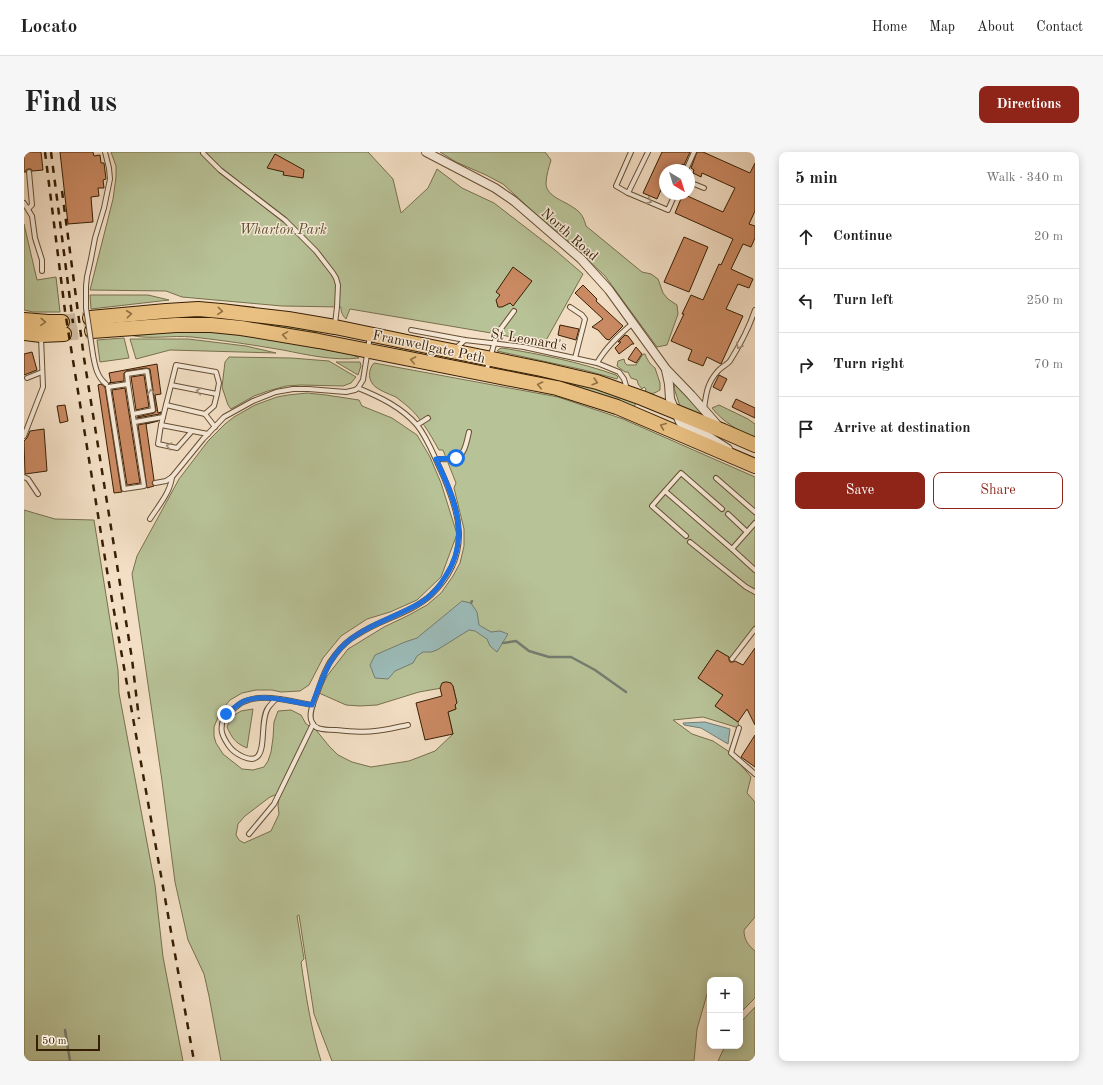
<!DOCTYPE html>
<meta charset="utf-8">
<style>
:root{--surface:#fff;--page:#f6f6f6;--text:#222;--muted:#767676;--line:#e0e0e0;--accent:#8f2418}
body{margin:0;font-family:"Old Standard TT",serif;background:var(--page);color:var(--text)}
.controls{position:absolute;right:12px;bottom:12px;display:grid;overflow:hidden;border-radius:8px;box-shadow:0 2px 10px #0003}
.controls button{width:36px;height:36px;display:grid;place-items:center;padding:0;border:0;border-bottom:1px solid var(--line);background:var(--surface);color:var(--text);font:20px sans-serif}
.compass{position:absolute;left:635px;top:12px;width:36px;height:36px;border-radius:50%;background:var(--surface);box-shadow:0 2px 10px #0003;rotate:142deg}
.scale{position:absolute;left:12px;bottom:10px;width:64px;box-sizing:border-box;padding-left:4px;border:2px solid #371f03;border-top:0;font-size:11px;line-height:14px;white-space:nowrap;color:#371f03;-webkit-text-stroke:3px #f7ead9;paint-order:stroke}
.stop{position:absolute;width:12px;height:12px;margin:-9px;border:3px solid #1a73e8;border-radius:50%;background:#fff}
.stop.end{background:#1a73e8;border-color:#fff;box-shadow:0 1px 4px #0008}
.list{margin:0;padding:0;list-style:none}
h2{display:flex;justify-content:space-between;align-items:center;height:52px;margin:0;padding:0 16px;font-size:17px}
h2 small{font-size:13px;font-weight:400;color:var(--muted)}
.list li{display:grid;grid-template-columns:26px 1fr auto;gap:12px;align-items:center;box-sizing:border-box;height:64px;padding:0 16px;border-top:1px solid var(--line)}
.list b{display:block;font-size:15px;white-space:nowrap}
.list em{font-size:13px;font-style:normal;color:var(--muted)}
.actions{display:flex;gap:8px;padding:12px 16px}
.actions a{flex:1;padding:9px 0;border:1px solid var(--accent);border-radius:8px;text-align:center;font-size:14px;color:var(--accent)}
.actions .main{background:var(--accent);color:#fff}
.icon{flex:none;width:22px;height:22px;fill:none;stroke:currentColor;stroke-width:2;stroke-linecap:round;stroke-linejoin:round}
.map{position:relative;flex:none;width:731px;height:909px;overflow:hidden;border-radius:8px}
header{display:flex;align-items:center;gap:24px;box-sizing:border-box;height:56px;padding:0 20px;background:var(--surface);border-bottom:1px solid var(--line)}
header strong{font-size:19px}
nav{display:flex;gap:22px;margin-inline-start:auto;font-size:14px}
.intro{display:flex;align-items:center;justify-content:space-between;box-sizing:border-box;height:96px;padding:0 24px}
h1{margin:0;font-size:28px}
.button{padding:10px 18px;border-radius:8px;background:var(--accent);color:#fff;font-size:14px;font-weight:700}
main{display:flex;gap:24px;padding:0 24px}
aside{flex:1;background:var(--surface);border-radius:8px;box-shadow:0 2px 10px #0003}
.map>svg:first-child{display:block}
.green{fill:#b8c297;stroke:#78704d;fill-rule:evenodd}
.water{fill:#9cbcba;stroke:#747d71}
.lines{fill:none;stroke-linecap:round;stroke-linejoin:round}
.stream{stroke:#747d71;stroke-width:2.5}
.building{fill:#cb8a63;stroke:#371f03}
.trunk-tunnel{stroke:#cdb99e;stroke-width:14;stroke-dasharray:14 7;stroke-linecap:butt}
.service-casing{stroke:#664f34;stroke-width:6}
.minor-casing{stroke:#664f34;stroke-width:10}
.trunk-casing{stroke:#371f03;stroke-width:16}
.service{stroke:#f7ead9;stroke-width:4}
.minor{stroke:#f7ead9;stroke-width:8}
.trunk{stroke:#eac082;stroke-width:14}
.rail{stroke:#371f03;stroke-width:2.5;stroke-dasharray:7 7;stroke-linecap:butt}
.service-bridge-casing{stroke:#664f34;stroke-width:6;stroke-linecap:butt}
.service-bridge{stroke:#f7ead9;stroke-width:4}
.oneway{stroke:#a18f79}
.oneway2{stroke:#907042}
.route{stroke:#1a73e8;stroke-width:5}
.labels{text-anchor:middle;stroke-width:3;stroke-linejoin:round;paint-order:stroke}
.park-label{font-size:14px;font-style:italic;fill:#5e502f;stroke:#f7ead9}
.street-label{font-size:14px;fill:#371f03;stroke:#f7ead9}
</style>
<header>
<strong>Locato</strong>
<nav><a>Home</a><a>Map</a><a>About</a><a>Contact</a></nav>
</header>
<div class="intro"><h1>Find us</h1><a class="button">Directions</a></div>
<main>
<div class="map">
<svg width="731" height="909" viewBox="0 0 731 909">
<rect width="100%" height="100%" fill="#f3dfc5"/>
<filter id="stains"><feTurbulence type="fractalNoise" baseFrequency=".005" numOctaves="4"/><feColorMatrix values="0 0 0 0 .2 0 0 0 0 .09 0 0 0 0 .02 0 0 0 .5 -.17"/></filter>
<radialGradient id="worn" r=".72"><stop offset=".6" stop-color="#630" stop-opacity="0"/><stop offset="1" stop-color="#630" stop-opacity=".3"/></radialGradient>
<g class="green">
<path d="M87 0H344L369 27 377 61 404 36 413 17 438 36 470 51 531 98 559 122 520 192 473 182 326 157 322 167C318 163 317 160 317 155L258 154 158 145 142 139 66 138 89 47 92 25V14Z"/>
<path d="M416 0H521L527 8C525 15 522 24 522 32 523 45 541 49 550 56 557 60 560 66 562 74L618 120 627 122 634 127 639 141 644 147 653 153 654 162 643 193 633 195 581 124 540 85 515 65 479 32 462 23 432 10Z"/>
<polygon points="0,72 13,128 32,125 36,160 9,160 0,158"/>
<polygon points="66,143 124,143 145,148 67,157"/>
<polygon points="184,163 249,171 286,178 300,184 263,179 68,176 98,168"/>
<path d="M149 178 198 180 253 188 329 203 335 206C310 209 284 203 259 198 229 193 198 188 168 185 149 183 123 188 106 183Z"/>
<polygon points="100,186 105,206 76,210 73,188"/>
<polygon points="106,187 164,187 222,194 252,201 146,198 112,207"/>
<path d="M478 196C516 202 555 210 592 223L594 225 593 227 560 218 473 199 475 197Z"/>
<path d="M619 202H621C623 207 626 213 631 216L636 231V238C631 241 628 243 621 240L622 237 620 235 618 237 614 232V231L613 228 607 226 604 220H601L593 214 594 209 600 207 601 211 603 213H612Z"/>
<polygon points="205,205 267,206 305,209 332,225 327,231 319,234 277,233 262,234 244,239 230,244 207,257 204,253 198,235 201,210"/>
<polygon points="312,210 336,210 337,214 334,223"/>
<path d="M350 211 534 245 599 267 731 325V477L708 507 693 498 674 526 700 544 696 547 691 554 714 570 715 576 679 565 649 568 668 582 689 589 707 601 727 625 723 641 731 650V765L720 778C720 788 724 793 731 799V846L716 861V828H686V840L684 839 673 877 670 909H308L290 862 275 763 273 764 280 807 277 810C282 844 287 877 297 909H197L185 844 180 822 164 788 151 730 138 629 108 422 113 404 155 327 184 289 201 272 210 265 231 253 253 245 264 243 283 241 302 243 335 248 338 254 368 266 393 283 406 305 417 331 433 382 417 425 393 448 366 460 343 467 317 484 299 506 285 533 276 539 257 540 248 538H232L218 541 206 548 196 560 190 575V584L192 591 199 602 218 617 229 618 240 615 244 609 247 600 249 586 250 570 254 559 267 558 277 563 282 572 292 578 305 594 314 603 328 610 347 615 385 609 411 599 429 582 424 560 432 557 431 553 433 551 429 534 395 540 353 553 336 554 322 553 295 541 303 524 324 497 360 475 385 463 403 453 417 441 429 424 436 411 440 394V377L430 336 432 331 419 298H415C406 282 396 264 382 253 379 250 375 248 372 245 365 242 351 237 348 231 344 225 345 216 350 211ZM251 643 255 646 254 653 255 662 247 679 220 691 215 688 212 683 214 672 221 664 246 645Z"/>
<polygon points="472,214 558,232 613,249 609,257 471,217 470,216"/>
<polygon points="651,233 655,236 680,264 657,256 655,251 650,236"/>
<path d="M695 253 724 267 731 272V287C715 279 699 270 688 256Z"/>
<polygon points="0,358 31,367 70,368 94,518 95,541 131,733 139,805 159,909 0,909"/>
<path d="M229 557 223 596C211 591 208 586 203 575L207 565 217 559Z"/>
<polygon points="731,855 731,909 694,909 701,894 716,894 716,871"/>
</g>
<g class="water">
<polygon points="438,449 447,451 453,460 455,473 467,480 476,479 484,482 473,500 466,494 463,487 451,479 445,478 413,498 407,500 399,500 393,504 389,511 371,519 364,527 351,526 346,513 351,503 381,490 393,486"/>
<polygon points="681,570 706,577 704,592 677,576 660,573 659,571"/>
</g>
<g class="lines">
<g class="stream">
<polyline points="447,451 448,449"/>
<polyline points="479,491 492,489 505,499 525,505 547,505 571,518 602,540"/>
<polyline points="41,878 46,909"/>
</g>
</g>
<g class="building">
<polygon points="0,0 17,0 19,18 8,19 7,17 4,17 2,18 2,20 0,20"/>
<polygon points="36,0 69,0 70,4 76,3 77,11 80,11 82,27 79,28 80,36 74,36 75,44 67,45 69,70 44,72"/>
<polygon points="638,0 666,0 660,13 658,12 656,18 641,18 641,29 633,47 619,41"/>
<polygon points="673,0 679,0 726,21 731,11 731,59 725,72 731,74 731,86 727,95 719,92 707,117 729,127 725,136 714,132 702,157 719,164 697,212 683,205 679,214 664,208 668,198 647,189 660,162 658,162 667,143 679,148 695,112 697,113 709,87 651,61 659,42 699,60 711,36 678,21 677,25 669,21 670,18 667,16"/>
<polygon points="251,2 280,18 279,26 259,23 260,20 243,16"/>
<polygon points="660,85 684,95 665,140 640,130"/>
<polygon points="489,115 508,129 489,154 486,151 478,155 474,155 472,148 476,143 472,140"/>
<polygon points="559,133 573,147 572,149 599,174 585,188 582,187 574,178 568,175 579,167 551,141"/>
<polygon points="536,173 555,177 552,188 534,183"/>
<polygon points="601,183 604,184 610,192 608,192 595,202 591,196 597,190 594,190"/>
<polygon points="612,195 618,202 612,211 604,207"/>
<polygon points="8,200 13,218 0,223 0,202"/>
<polygon points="133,212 137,242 131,243 134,261 137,260 136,262 113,266 113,265 130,261 132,259 126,217 122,216 102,219 100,221 100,229 85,231 87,231 85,221"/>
<polygon points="120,223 125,255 112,258 107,225"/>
<polygon points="695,223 703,227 697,239 689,235"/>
<polygon points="77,232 81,235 97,338 98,340 90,341 74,233"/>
<polygon points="101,236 116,331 103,333 88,238"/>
<polygon points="712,247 731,256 731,266 708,255"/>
<polygon points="41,253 44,269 36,271 33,254"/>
<polygon points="134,269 122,272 130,328 128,331 130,334 123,336 114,273"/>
<polygon points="20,277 23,319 1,322 0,289 3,286 6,279"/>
<polygon points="731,496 731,573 723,557 714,570 691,554 699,543 674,526 693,498 705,505 705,508 706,510 709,510 711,509 719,513"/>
<polygon points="421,530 423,530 427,531 429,534 433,551 431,553 432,557 424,560 429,582 401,588 392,551 418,544 416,536 418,531"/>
<polygon points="731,583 731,615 717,605"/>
</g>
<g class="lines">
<g class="trunk-tunnel">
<polyline points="38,170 66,166"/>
<polyline points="40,182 68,179"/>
</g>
<defs>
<g id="service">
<polyline points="624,0 604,41 644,58 651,42"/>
<polyline points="179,1 196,18 261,68 292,99 309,121 312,126 314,133 313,155 311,172"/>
<polyline points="662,18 670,0"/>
<polyline points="665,30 680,36"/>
<polyline points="604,41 592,34 607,0"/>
<polyline points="0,51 8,64 11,86 18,108 18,119"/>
<polyline points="4,57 8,53 5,20"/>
<polyline points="546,155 558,163 561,167 551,206"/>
<polyline points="62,156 62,134 63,125 67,107 71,86 80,56 86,27 85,16 81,0"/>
<polyline points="387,178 441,188 500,195 573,211 595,220 600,227 603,237"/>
<polyline points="431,197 441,188"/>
<path d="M69 203C71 214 73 225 82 232"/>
<path d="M573 211C582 195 595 183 609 171"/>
<polyline points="462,220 473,182 490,159"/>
<polyline points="3,226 18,220"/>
<polygon points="104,232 120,334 100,337 84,235"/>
<polyline points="104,232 103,222 123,219 129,258 109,262"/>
<polyline points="147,233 193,242 195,231 192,220 152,213 137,273 184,282"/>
<path d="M334 236C356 245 377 255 393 273 402 284 408 299 414 312 436 359 450 402 407 443 386 462 356 467 333 483 324 488 317 495 311 503 301 515 297 530 292 544 289 552 284 563 288 570 289 573 291 575 294 576 299 578 307 578 312 578 325 579 339 581 351 579 362 578 373 575 384 573"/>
<polyline points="142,253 181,262 191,275"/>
<path d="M680 257C682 242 683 231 694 219 697 215 703 213 706 209 716 193 725 176 731 158"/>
<polyline points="181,262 190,254 193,242"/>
<polyline points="111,270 139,265"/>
<polyline points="137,273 134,292 153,296 168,279"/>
<polyline points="393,273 404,266"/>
<polyline points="0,284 19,235 17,185"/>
<path d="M412 307C418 307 426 308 432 306 441 303 443 288 445 280"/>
<polyline points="0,325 4,327 14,342"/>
<polyline points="692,326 731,360"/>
<polyline points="131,331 142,329 148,325 179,287 200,265 229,249 252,240 269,237 284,237 322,240 331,238 334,236 339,228 346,184"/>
<polyline points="641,339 628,354 662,384"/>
<polyline points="698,357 657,321 641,339 708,397"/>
<polyline points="704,362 723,380"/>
<path d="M126 367C135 353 146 341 148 325"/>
<polyline points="731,371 708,397 731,418"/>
<polyline points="666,390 722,435 731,440"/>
<polyline points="708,507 731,477"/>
<path d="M252 547C249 550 246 553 244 556 236 568 242 595 234 604 227 612 210 601 205 594 198 584 195 577 200 566 203 561 207 559 211 556 214 553 218 550 222 549 241 541 268 550 289 553"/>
<polyline points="715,576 707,601 731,622"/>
<polyline points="225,682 250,652 289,572"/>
</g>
<g id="minor">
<polyline points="402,0 471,36 490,49 557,107 585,138 642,217 667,243 695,275"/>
<polyline points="642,218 645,232 646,247 656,270 659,273 684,284 704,297"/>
</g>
<g id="trunk">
<polyline points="66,166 142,159 174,157 197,159 264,167 311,175 383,190 517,217 573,230 618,246 699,279 731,293"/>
<polyline points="0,168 24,170 38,170"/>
<polyline points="68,179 152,173 187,173 217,176 295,189 502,230 533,236 593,255 731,314"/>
<polyline points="0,181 17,183 40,182"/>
</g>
</defs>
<use href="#service" class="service-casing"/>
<use href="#minor" class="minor-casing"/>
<use href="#trunk" class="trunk-casing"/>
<use href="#service" class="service"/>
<use href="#minor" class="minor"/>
<use href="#trunk" class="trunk"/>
<g class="rail">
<polyline points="21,0 41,159 85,431 170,909"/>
<polyline points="27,0 49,171"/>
<polyline points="38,39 60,206 108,507 115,567"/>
</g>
<defs>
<polyline id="service-bridge" points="62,156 69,203"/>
</defs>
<use href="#service-bridge" class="service-bridge-casing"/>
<use href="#service-bridge" class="service-bridge"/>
</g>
<defs><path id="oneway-chevron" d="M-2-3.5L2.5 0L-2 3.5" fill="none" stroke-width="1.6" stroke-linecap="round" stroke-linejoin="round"/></defs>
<g class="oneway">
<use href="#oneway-chevron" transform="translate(625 49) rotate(24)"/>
<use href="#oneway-chevron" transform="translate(715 194) rotate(121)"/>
<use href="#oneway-chevron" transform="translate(175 239) rotate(-168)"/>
<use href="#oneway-chevron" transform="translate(127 240) rotate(-99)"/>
<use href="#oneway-chevron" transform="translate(145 294) rotate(-168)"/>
</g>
<g class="oneway2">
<use href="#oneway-chevron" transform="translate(196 159) rotate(5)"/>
<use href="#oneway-chevron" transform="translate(105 162) rotate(-6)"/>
<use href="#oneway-chevron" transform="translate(19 170) rotate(4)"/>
<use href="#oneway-chevron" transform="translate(261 183) rotate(-171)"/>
<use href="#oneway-chevron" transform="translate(389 208) rotate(-169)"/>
<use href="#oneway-chevron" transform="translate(571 230) rotate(16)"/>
<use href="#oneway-chevron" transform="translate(516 233) rotate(-168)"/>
<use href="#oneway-chevron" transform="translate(639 274) rotate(-157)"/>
</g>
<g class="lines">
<path class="route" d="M202 562C209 557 216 550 223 548 244 542 268 550 288 553 297 530 304 506 323 490 345 472 372 465 396 451 406 445 415 435 421 425 448 385 430 346 412 307L432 306"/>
</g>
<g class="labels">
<g class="park-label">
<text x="259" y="82">Wharton Park</text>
</g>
<g class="street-label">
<text transform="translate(546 82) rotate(42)" y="5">North Road</text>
<text transform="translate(505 187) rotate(10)" y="5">St Leonard's</text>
<text transform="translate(405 194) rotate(12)" y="5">Framwellgate Peth</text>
</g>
</g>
<rect width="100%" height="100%" filter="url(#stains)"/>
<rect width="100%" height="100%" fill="url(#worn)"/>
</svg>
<div class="controls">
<button>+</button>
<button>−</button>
</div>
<svg class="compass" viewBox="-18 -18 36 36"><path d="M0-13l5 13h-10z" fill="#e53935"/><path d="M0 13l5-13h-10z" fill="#767676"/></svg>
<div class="scale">50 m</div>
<div class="stop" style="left:432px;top:306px"></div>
<div class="stop end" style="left:202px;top:562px"></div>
</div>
<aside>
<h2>5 min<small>Walk · 340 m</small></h2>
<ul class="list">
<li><svg class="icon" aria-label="ahead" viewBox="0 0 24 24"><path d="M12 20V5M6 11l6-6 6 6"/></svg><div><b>Continue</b></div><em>20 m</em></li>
<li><svg class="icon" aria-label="left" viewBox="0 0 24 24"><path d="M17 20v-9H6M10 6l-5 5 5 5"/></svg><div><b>Turn left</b></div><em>250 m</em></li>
<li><svg class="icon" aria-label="right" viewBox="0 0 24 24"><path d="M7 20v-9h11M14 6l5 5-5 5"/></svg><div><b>Turn right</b></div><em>70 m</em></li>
<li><svg class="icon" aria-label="arrive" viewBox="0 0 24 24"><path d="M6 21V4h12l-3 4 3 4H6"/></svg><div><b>Arrive at destination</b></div></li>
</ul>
<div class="actions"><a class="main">Save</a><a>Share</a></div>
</aside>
</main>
